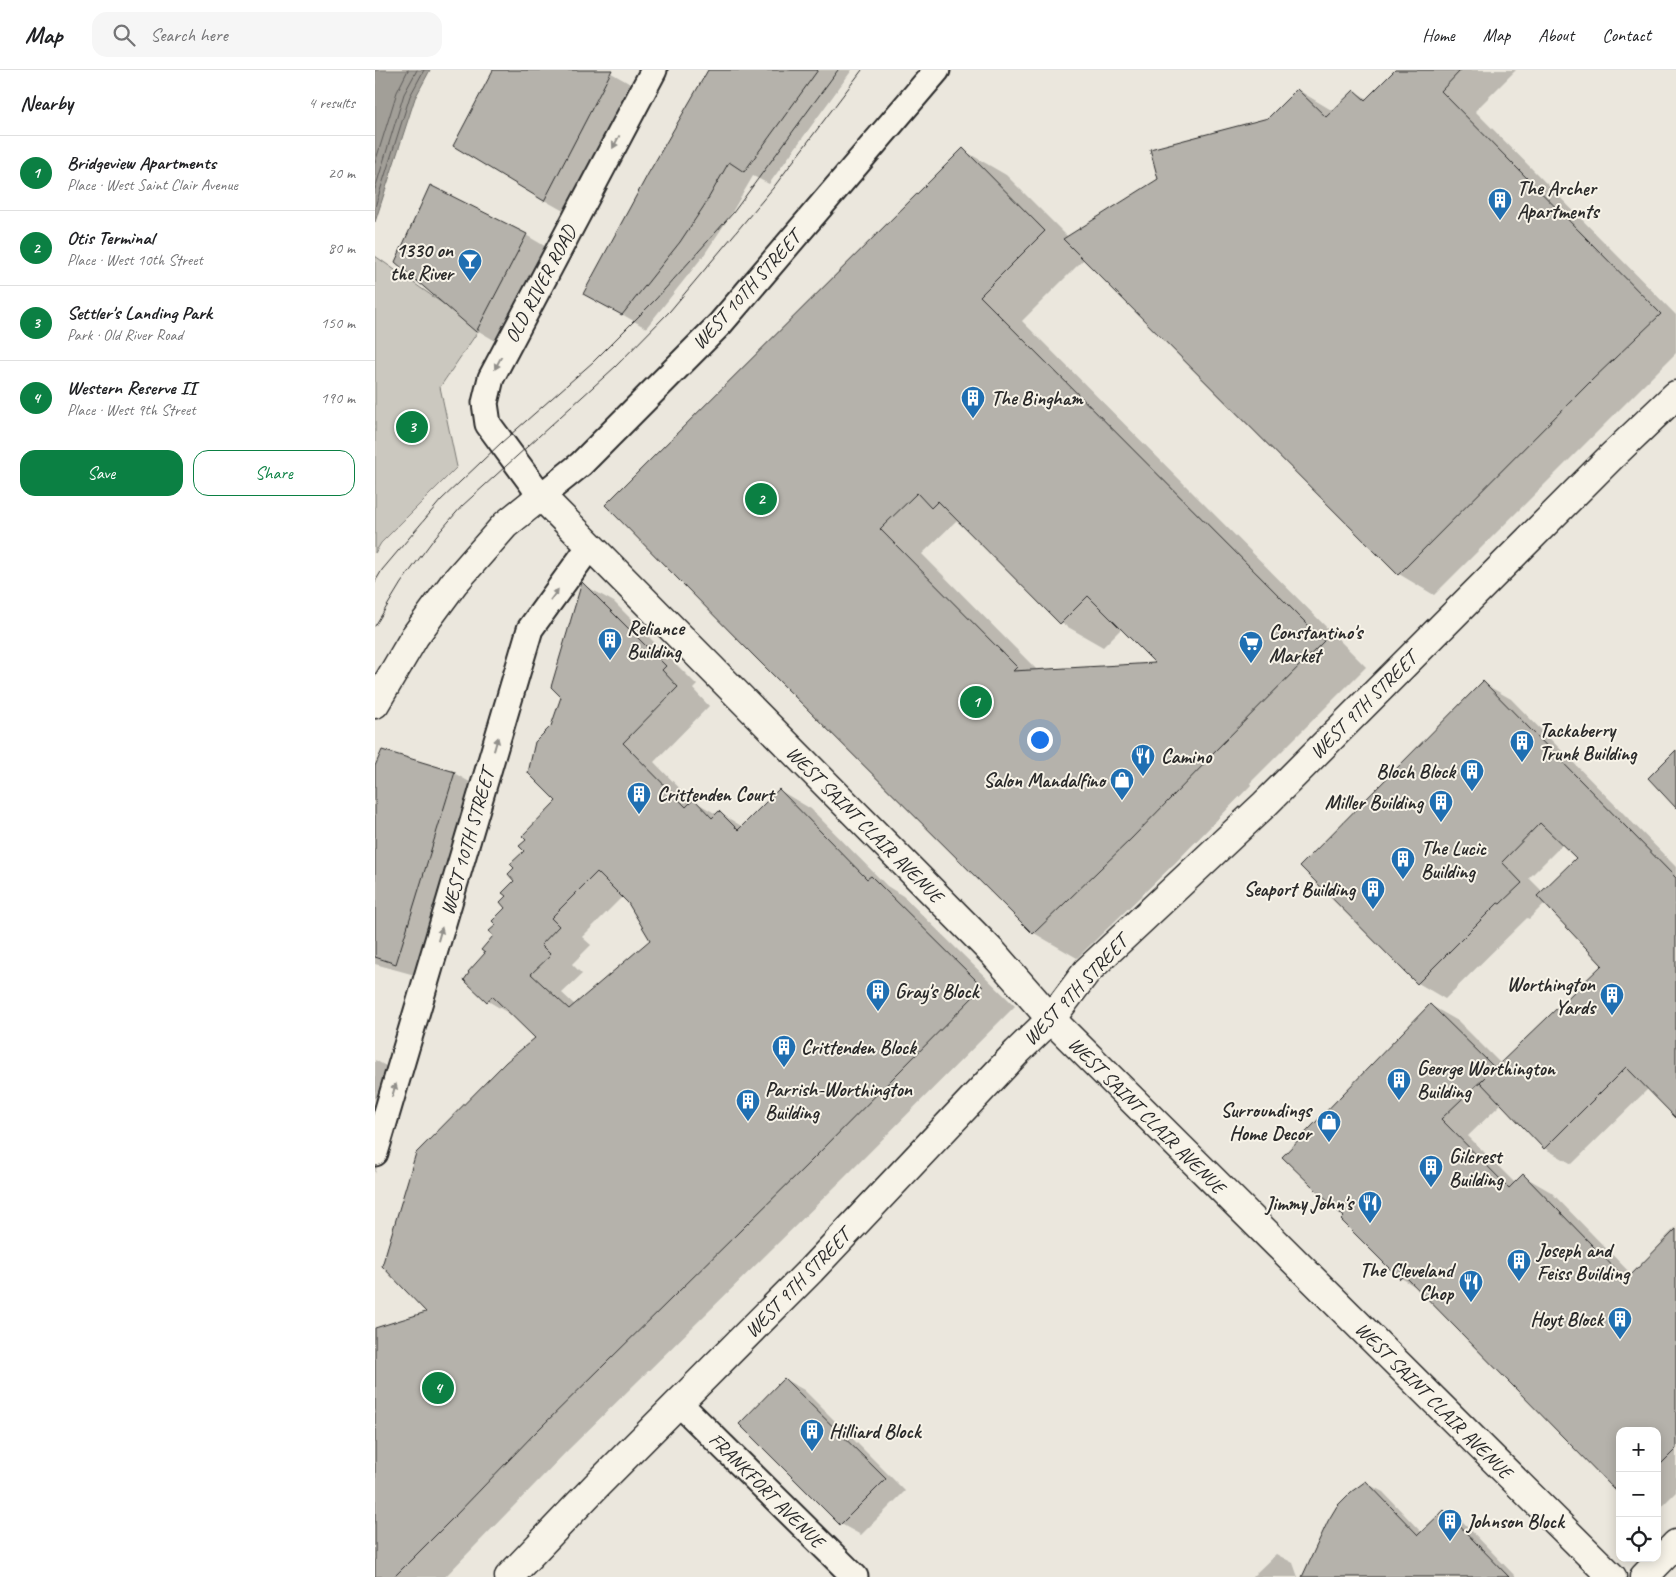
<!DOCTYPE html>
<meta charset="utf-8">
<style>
:root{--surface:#fff;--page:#f6f6f6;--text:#202124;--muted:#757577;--line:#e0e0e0;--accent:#0b8043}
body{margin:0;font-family:Caveat,sans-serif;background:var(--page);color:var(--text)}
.controls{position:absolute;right:15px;bottom:15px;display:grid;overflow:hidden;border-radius:10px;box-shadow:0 2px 12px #0003}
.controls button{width:45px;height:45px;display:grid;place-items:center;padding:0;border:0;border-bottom:1px solid var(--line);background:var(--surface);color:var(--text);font:25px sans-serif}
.you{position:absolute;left:664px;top:669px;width:18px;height:18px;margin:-12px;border:4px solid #fff;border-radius:50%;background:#1a73e8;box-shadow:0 0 0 8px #1a73e833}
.badge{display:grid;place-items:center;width:32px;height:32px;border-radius:50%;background:var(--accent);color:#fff;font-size:16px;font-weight:700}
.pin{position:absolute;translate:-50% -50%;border:2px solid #fff;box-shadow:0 1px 5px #0006}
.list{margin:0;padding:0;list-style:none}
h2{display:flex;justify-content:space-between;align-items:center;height:65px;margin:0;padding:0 20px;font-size:21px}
h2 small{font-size:16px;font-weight:400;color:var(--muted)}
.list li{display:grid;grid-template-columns:32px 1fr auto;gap:15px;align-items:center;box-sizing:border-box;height:75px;padding:0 20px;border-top:1px solid var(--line)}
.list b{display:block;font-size:19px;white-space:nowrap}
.list p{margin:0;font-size:16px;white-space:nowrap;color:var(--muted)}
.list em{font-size:16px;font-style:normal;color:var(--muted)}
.actions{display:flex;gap:10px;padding:15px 20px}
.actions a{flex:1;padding:11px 0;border:1px solid var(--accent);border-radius:15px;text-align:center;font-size:18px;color:var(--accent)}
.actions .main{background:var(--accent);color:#fff}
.icon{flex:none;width:28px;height:28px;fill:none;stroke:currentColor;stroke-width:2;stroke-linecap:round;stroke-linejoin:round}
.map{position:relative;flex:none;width:1301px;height:1507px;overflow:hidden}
header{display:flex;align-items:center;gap:30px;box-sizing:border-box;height:70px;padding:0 25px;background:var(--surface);border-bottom:1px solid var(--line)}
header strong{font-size:24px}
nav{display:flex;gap:28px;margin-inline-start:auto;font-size:18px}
.search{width:350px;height:45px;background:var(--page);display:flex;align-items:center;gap:12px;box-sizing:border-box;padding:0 18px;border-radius:15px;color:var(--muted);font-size:19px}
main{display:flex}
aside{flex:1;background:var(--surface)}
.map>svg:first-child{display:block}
.green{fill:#cbc8bf;stroke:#7b7a75}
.water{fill:#a29f98;stroke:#72716c}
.shadow{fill:#0003;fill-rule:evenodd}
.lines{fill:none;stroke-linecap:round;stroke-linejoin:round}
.shore{stroke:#5b5957;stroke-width:1}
.building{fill:#b5b2ab;stroke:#2b2b2b;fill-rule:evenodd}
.minor-casing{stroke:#2b2b2b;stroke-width:29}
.tertiary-casing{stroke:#2b2b2b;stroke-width:31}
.minor{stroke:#f7f3e8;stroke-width:25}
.tertiary{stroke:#f7f3e8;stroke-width:28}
.tram{stroke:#2b2b2b;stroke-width:1}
.oneway{fill:#918f8a}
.labels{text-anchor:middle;stroke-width:4;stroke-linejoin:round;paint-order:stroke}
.poi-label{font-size:20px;font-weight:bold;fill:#2b2b2b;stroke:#f7f3e8;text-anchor:start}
.street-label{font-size:20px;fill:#2b2b2b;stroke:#f7f3e8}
</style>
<header>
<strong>Map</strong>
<div class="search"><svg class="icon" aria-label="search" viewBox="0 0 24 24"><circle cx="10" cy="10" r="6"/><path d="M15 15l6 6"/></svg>Search here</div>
<nav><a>Home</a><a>Map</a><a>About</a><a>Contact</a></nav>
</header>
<main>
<aside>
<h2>Nearby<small>4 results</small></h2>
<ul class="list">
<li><span class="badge">1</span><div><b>Bridgeview Apartments</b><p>Place · West Saint Clair Avenue</p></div><em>20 m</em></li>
<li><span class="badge">2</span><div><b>Otis Terminal</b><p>Place · West 10th Street</p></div><em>80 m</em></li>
<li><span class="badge">3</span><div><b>Settler's Landing Park</b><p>Park · Old River Road</p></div><em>150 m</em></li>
<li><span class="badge">4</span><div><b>Western Reserve II</b><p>Place · West 9th Street</p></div><em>190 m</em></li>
</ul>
<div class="actions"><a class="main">Save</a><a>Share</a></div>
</aside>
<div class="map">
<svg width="1301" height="1507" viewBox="0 0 1301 1507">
<rect width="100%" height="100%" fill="#ebe7dd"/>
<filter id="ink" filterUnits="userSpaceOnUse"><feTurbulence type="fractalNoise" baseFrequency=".02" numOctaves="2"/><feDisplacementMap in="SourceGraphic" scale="10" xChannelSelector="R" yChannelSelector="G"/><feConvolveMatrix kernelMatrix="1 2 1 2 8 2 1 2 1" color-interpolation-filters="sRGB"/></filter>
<g filter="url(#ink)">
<polygon class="green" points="0,186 100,256 104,260 65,317 82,397 6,473 0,483"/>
<polygon class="water" points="0,0 55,0 40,28 0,152"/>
<g class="shadow">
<polygon points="119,0 231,0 259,16 192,143 169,130"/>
<polygon points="334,0 477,0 394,114 378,106 353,149 329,185 271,258 210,223"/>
<path d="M1022 0H1141L1100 41 1301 245V283L1059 525 1024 504 709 189 647 251 991 597 875 713 876 715 800 793 702 888 659 863 380 585 588 80 631 105 693 167 894 49 923 20 958 41 979 21 993 29ZM581 451 589 456 686 553 728 577 747 558 783 594 663 601 547 484Z"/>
<polygon points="151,165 173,178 124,273 102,260 21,192"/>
<path d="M207 514 239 532 322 615 318 619 334 636 279 692 318 732 319 731 343 745 345 743 368 757 404 720 436 739 512 816 528 826 640 936 468 1109 193 1380 70 1507H0V1259L53 1242 162 968 140 947 113 931 112 883 120 866 123 855 132 838 133 826 141 811V798L150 781 183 731 177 657 187 626ZM248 826 254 832 276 870 200 935 187 923 207 904 197 894 216 875 207 867Z"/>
<path d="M1108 613 1136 629 1301 797V1047L1274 1018 1197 1094 1169 1078 1127 1033 1093 1066 1140 1113 1148 1106 1176 1122 1257 1205 1288 1174 1286 1172 1301 1157V1422L1282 1441V1361L1026 1208 971 1147 1055 935 1083 951 1126 994 1229 895 1170 833 1154 849 1152 848 1070 929 1043 913ZM1188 774 1203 788 1168 822 1154 808Z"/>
<polygon points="0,699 79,703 105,718 47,907 0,894"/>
<polygon points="0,990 29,1006 0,1104"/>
<polygon points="409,1309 429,1320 530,1421 486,1465 466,1454 366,1354"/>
<polygon points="991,1413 1008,1422 1047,1463 1070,1442 1087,1451 1141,1507 929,1507"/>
<polygon points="901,1484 918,1493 923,1507 877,1507"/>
</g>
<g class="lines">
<g class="shore">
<polyline points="0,93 22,22 33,0"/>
<polyline points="0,119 29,24 42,0"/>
<polyline points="0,137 35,26 49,0"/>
</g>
</g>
<g class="building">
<polygon points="118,0 237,0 169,131 78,76"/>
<polygon points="333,0 443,0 369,102 354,92 329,136 305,172 247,245 208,224 273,104"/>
<polygon points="1020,0 1086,0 1066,21 1286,244 1216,311 1023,505 688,169 783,109 775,79 893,48 922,19 951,47 979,20 990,30"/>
<path d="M588 78 670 161 605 226 949 571 833 688 834 689 757 768 658 864 379 586 230 435ZM542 423 556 438 563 431 685 554 713 526 780 593 638 601 642 597 505 459Z"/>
<polygon points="55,115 152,164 101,262 20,192"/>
<path d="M207 512 291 596 287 600 303 617 248 673 311 737 319 729 337 748 344 741 363 760 404 719 492 809 496 806 608 917 436 1091 161 1362 80 1446 19 1507H0V1258L51 1242 7 1196 41 1083 131 992 160 968 117 926 112 932 89 910 94 903 93 902 110 883 106 880 118 866 114 861 121 855 117 851 130 838 125 832 131 826 127 823 139 811 133 804 139 798 135 794 149 781 144 776 151 770 147 766 181 731 153 703 160 672 176 656 186 627 176 617ZM222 802 253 833 275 870 194 939 156 904 176 885 166 875 184 856 176 848Z"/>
<polygon points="1108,611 1301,808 1301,1048 1251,997 1169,1079 1105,1012 1110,1007 1066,1049 1134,1118 1148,1104 1251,1210 1301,1159 1301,1379 1282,1398 1282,1361 1245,1361 1245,1425 1029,1205 1025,1209 966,1150 969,1147 907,1087 1055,934 1120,998 1227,895 1162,826 1201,788 1165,753 1127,792 1147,813 1125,834 1123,833 1042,914 925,796"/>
<polygon points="7,680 80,702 21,894 0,887 0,696"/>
<polygon points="1301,680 1301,738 1273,708"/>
<polygon points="409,1308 511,1409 465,1455 364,1354"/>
<polygon points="991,1411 1043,1465 1069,1440 1134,1507 927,1507 953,1451 962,1436 976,1422"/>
</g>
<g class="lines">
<defs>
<g id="minor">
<polyline points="279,0 116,308 110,333 113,354 166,426 206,394 345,254 562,0"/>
<polyline points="0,1083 155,559 215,476"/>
<polyline points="304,1333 480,1507"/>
</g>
<g id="tertiary">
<polyline points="0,634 40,566 79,513 130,455 166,426 619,884 676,949 1237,1507"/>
<polyline points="134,1507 221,1416 436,1200 642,982 676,949 712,901 890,734 1237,386 1301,325"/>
<polyline points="1269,1507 1301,1474"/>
</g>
</defs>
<use href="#minor" class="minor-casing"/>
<use href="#tertiary" class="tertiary-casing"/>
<use href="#minor" class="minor"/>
<use href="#tertiary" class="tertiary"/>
<g class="tram">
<polyline points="0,512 7,500 66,430 126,373 218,292 281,229 358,143 463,0"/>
<polyline points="0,556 26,513 61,466 87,436 240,297 295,241 398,118 487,0"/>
</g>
</g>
<defs><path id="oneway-solid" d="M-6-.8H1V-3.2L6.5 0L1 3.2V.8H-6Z" transform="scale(1.25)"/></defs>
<g class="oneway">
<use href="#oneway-solid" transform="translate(241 72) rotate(118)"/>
<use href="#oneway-solid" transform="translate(123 293) rotate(118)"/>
<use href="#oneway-solid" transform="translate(179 525) rotate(-54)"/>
<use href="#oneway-solid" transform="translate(121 674) rotate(-74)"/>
<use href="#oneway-solid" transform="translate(65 864) rotate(-74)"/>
<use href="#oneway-solid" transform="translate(19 1020) rotate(-74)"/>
</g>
</g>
<defs>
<symbol id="building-pin" viewBox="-11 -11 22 30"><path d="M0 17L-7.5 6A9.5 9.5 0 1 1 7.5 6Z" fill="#1f6fb2" stroke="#f7f3e8"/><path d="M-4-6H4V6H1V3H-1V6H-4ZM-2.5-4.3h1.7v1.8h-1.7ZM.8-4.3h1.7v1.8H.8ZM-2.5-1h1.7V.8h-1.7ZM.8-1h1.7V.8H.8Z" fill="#fff"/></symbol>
<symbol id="bar-pin" viewBox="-11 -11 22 30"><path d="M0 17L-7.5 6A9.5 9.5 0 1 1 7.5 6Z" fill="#1f6fb2" stroke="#f7f3e8"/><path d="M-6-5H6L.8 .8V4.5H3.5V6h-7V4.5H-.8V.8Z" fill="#fff"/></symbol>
<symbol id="supermarket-pin" viewBox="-11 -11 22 30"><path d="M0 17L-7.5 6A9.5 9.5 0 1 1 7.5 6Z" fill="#1f6fb2" stroke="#f7f3e8"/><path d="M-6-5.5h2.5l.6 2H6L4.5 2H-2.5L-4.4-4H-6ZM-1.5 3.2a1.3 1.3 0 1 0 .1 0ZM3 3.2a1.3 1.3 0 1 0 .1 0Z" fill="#fff"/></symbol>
<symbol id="restaurant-pin" viewBox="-11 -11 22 30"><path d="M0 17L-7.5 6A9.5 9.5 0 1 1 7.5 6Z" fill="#1f6fb2" stroke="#f7f3e8"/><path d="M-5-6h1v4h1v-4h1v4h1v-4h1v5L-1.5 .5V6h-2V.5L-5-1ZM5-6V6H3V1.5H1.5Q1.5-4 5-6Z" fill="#fff"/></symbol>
<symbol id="shop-pin" viewBox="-11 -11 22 30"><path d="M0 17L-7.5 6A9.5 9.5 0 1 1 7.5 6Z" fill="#1f6fb2" stroke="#f7f3e8"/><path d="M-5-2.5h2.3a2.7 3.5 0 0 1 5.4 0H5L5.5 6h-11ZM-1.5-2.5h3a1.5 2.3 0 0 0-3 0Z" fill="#fff"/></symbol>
</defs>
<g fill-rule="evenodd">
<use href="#building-pin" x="1111" y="116" width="28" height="38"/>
<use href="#bar-pin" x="81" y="177" width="28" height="38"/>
<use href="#building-pin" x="584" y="314" width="28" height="38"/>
<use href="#building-pin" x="221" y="556" width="28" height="38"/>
<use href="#supermarket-pin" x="862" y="559" width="28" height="38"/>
<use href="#building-pin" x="1133" y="658" width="28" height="38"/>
<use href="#restaurant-pin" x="754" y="672" width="28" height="38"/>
<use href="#building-pin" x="1083" y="687" width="28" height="38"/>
<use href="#shop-pin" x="733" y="696" width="28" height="38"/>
<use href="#building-pin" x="250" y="710" width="28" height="38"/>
<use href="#building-pin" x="1052" y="718" width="28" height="38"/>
<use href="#building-pin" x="1014" y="775" width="28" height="38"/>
<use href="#building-pin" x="984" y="805" width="28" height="38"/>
<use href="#building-pin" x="489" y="907" width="28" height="38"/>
<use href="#building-pin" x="1223" y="911" width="28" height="38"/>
<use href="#building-pin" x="395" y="963" width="28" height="38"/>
<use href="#building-pin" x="1010" y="996" width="28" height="38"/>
<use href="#building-pin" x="359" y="1017" width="28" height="38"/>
<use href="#shop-pin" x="940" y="1038" width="28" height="38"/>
<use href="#building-pin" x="1042" y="1083" width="28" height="38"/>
<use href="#restaurant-pin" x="981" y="1119" width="28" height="38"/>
<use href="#building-pin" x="1130" y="1177" width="28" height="38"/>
<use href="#restaurant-pin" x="1082" y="1198" width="28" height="38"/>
<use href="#building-pin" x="1231" y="1235" width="28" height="38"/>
<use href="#building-pin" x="423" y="1347" width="28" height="38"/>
<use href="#building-pin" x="1061" y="1437" width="28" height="38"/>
</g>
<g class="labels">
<g class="poi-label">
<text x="1142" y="125">The Archer<tspan x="1142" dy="23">Apartments</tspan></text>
<text x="78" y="187" text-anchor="end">1330 on<tspan x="78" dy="23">the River</tspan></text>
<text x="616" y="335">The Bingham</text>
<text x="252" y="565">Reliance<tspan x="252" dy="23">Building</tspan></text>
<text x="894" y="569">Constantino's<tspan x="894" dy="23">Market</tspan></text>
<text x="1164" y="667">Tackaberry<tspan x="1164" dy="23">Trunk Building</tspan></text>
<text x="786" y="693">Camino</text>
<text x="1080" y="708" text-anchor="end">Bloch Block</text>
<text x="730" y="717" text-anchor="end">Salon Mandalfino</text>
<text x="282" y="731">Crittenden Court</text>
<text x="1048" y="739" text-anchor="end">Miller Building</text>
<text x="1046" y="785">The Lucic<tspan x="1046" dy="23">Building</tspan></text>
<text x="980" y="826" text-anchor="end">Seaport Building</text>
<text x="1220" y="921" text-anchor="end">Worthington<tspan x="1220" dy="23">Yards</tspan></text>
<text x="520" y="928">Gray's Block</text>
<text x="426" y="984">Crittenden Block</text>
<text x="1042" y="1005">George Worthington<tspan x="1042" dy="23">Building</tspan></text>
<text x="390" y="1026">Parrish-Worthington<tspan x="390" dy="23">Building</tspan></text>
<text x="936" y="1047" text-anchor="end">Surroundings<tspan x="936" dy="23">Home Decor</tspan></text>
<text x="1074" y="1093">Gilcrest<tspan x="1074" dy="23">Building</tspan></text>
<text x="978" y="1140" text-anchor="end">Jimmy John's</text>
<text x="1162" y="1187">Joseph and<tspan x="1162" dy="23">Feiss Building</tspan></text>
<text x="1078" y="1207" text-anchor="end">The Cleveland<tspan x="1078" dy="23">Chop</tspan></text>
<text x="1228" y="1256" text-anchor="end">Hoyt Block</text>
<text x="454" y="1368">Hilliard Block</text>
<text x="1092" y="1458">Johnson Block</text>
</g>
<g class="street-label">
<text transform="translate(165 214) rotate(-62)" y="7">OLD RIVER ROAD</text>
<text transform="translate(371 220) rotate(-48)" y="7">WEST 10TH STREET</text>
<text transform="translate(988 635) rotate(-45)" y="7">WEST 9TH STREET</text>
<text transform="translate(490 754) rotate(45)" y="7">WEST SAINT CLAIR AVENUE</text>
<text transform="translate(92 772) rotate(-74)" y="7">WEST 10TH STREET</text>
<text transform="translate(700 920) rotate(-47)" y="7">WEST 9TH STREET</text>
<text transform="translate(772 1045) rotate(45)" y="7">WEST SAINT CLAIR AVENUE</text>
<text transform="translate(422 1213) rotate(-46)" y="7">WEST 9TH STREET</text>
<text transform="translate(1059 1330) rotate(45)" y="7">WEST SAINT CLAIR AVENUE</text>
<text transform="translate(392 1420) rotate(45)" y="7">FRANKFORT AVENUE</text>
</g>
</g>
</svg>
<div class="controls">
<button>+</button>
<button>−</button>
<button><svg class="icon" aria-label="locate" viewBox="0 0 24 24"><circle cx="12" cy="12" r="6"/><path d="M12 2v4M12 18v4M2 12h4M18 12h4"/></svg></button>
</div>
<div class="you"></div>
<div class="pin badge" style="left:601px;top:632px">1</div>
<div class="pin badge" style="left:386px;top:429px">2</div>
<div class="pin badge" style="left:37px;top:357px">3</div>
<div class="pin badge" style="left:63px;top:1318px">4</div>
</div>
</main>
